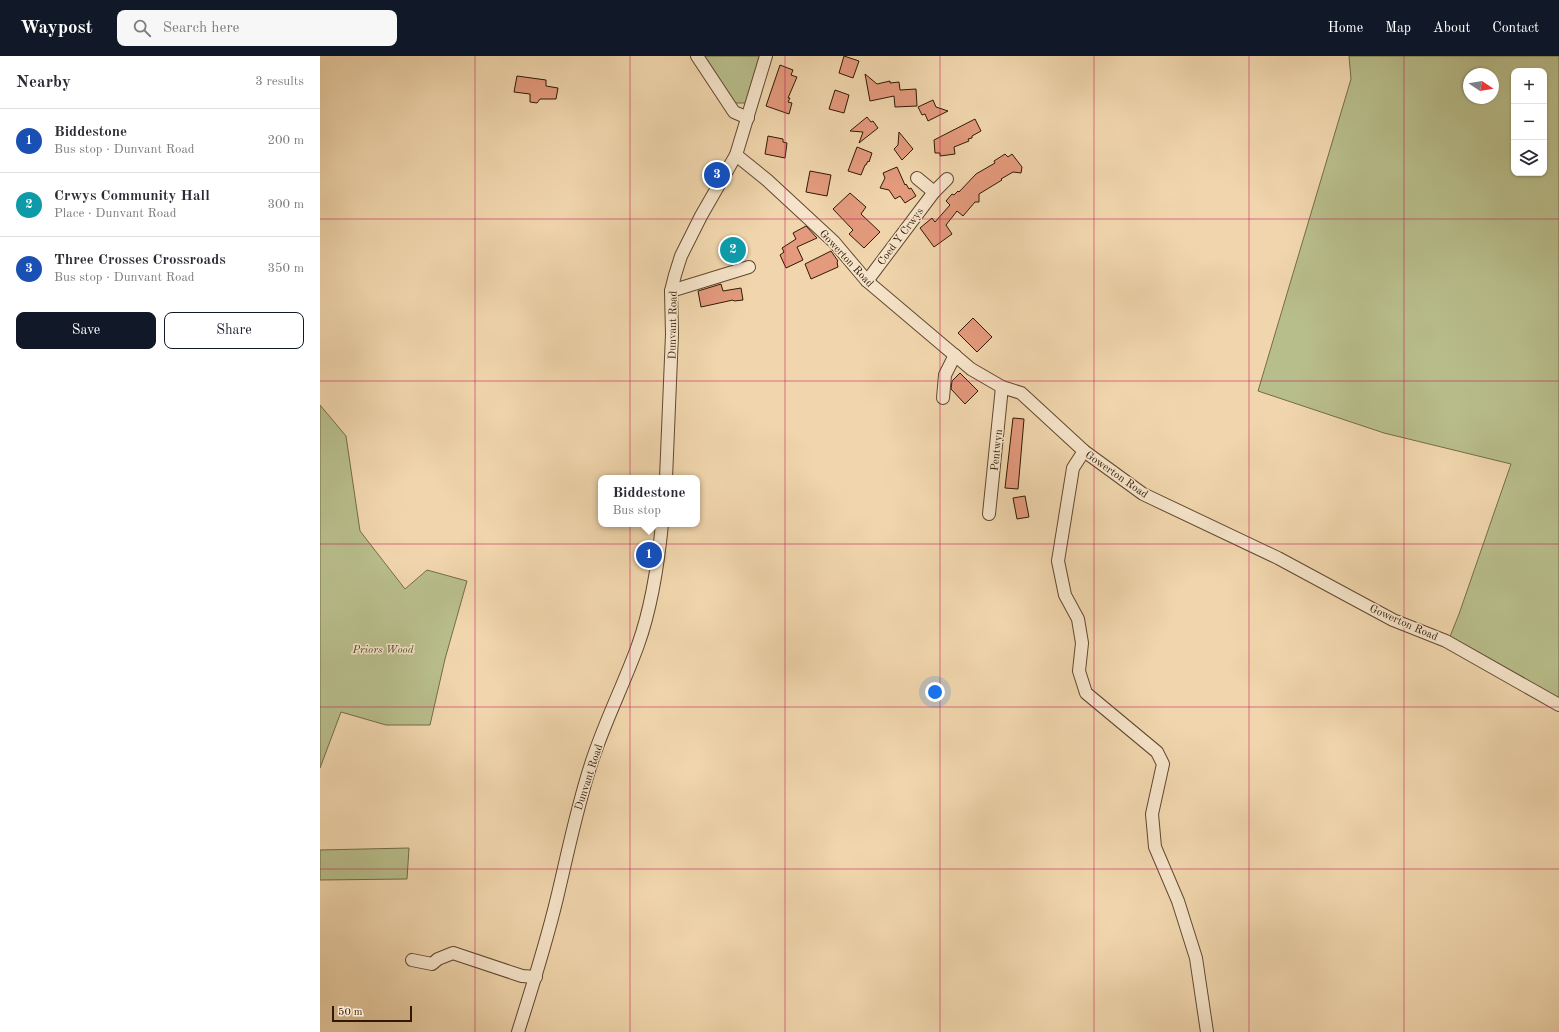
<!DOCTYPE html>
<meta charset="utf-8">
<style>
:root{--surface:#fff;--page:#f7f7f7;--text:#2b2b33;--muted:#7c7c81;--line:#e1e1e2;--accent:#111827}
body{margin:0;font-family:"Old Standard TT",serif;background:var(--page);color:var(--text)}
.controls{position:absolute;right:12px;top:12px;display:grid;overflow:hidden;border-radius:8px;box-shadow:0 1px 3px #0004}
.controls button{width:36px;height:36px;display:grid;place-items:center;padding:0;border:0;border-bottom:1px solid var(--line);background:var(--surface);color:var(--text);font:20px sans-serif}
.compass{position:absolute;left:1143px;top:12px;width:36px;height:36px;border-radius:50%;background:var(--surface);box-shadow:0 1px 3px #0004;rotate:102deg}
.scale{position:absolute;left:12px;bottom:10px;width:80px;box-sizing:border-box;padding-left:4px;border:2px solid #2f1905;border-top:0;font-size:11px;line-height:14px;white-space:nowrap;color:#2f1905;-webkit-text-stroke:3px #f6e4ca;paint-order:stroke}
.you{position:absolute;left:615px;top:636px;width:14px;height:14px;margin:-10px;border:3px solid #fff;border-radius:50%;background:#1a73e8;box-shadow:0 0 0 6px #1a73e833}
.badge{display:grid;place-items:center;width:26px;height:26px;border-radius:50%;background:var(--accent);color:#fff;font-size:13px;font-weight:700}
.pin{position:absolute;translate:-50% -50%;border:2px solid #fff;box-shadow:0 1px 4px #0006}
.popup{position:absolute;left:278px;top:419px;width:102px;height:52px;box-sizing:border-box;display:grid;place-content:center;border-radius:8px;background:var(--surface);filter:drop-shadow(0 1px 3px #0005);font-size:13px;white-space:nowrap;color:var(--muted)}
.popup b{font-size:15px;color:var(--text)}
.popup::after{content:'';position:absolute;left:50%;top:100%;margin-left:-8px;border:8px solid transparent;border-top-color:var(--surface)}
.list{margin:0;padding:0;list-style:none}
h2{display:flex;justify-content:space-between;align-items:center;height:52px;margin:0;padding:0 16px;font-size:17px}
h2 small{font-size:13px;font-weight:400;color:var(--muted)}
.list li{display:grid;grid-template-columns:26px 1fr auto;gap:12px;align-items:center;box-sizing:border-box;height:64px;padding:0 16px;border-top:1px solid var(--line)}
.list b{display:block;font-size:15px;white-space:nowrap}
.list p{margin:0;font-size:13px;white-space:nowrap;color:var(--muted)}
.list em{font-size:13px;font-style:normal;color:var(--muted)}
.actions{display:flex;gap:8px;padding:12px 16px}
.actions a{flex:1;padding:9px 0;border:1px solid var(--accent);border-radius:8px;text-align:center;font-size:14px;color:var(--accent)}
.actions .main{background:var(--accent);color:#fff}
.icon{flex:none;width:22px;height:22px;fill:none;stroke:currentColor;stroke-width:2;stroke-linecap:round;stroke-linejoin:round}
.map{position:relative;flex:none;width:1239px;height:976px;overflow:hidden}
header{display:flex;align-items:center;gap:24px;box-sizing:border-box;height:56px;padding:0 20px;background:var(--accent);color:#fff}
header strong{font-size:19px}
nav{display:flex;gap:22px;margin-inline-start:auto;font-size:14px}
.search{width:280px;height:36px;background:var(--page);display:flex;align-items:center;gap:10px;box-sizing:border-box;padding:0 14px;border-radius:8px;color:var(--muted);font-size:15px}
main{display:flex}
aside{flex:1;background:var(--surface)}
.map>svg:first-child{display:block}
.green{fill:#b8be8b;stroke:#746c48;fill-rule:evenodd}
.building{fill:#e49a7d;stroke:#2f1905}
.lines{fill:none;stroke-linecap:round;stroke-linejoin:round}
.minor-casing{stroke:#60482f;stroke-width:14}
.minor{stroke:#f6e4ca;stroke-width:12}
.grid{fill:none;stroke:#c2185b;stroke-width:1;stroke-opacity:0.55}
.labels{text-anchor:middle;stroke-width:3;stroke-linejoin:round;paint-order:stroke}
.street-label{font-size:11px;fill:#2f1905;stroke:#f6e4ca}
.park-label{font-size:11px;font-style:italic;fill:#584b2d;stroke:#f6e4ca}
</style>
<header>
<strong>Waypost</strong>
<div class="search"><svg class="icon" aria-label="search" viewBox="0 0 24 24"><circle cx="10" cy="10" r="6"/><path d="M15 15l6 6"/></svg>Search here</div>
<nav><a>Home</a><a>Map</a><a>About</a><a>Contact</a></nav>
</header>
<main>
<aside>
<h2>Nearby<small>3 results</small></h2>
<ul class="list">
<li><span class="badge" style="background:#1a4fb4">1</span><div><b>Biddestone</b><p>Bus stop · Dunvant Road</p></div><em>200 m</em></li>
<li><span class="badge" style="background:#0f9aa8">2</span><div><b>Crwys Community Hall</b><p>Place · Dunvant Road</p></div><em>300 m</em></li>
<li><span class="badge" style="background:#1a4fb4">3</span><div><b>Three Crosses Crossroads</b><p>Bus stop · Dunvant Road</p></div><em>350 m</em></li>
</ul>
<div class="actions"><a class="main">Save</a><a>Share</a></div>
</aside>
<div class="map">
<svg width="1239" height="976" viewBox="0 0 1239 976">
<rect width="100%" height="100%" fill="#f1d6ad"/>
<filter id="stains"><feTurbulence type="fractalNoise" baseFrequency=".005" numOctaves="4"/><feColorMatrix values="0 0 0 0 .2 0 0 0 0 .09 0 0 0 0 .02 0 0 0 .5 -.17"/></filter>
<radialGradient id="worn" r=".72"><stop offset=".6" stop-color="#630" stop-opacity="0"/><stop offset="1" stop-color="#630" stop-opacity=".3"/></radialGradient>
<g class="green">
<polygon points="384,0 441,0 427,47 416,47 411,42"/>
<path d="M1029 0H1239V644L1129 583 1139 558 1191 408 1064 377 938 335 1031 23ZM1194 15H1224V117H1194ZM1149 18H1173V42H1149Z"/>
<polygon points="0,349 26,380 40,475 85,533 107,514 147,525 125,603 110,669 66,669 21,656 0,712"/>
<polygon points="89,792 87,823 0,824 0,794"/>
</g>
<g class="building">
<polygon points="524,0 539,5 533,22 519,17"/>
<polygon points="460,9 473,14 471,19 477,21 468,42 470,42 468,46 472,47 469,58 446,50"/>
<polygon points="545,18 557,28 570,25 570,27 579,26 580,34 596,33 597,50 575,51 574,40 550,45"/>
<polygon points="197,20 226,24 226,30 238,32 236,43 220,43 217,47 210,46 210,38 194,36"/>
<polygon points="515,34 529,39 524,57 509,53"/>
<polygon points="613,44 616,51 628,55 608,65 605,58 602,59 598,51"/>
<polygon points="547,61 551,66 553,65 558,72 539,87 543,76 530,75"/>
<polygon points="655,63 661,75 652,80 652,82 648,83 649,85 634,91 635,98 620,100 620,97 615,97 614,84"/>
<polygon points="579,76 593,93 582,104 574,93 578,89"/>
<polygon points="448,80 463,83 463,86 467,87 465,102 445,98"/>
<polygon points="537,91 552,97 549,106 548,105 546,109 545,109 541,119 528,115"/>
<polygon points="685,98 688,101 692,98 702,111 701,117 693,116 681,123 682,124 659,138 659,146 655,146 643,160 637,155 626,169 632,178 614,191 600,172 612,162 615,166 630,149 626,145 632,138 634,139 638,135 639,136 656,118 675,107 674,105"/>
<polygon points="577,111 585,129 586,128 589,133 591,132 596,140 585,147 580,140 575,143 569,134 560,132 565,122 563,117"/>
<polygon points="490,115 511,119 507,140 486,136"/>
<polygon points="530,137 546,151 541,158 560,176 544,192 529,178 533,174 513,153"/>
<polygon points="486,170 497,182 477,191 483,204 466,212 460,199 464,196 462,192 476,183 473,177"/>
<polygon points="408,182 426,190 418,206 401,197"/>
<polygon points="511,195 518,205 517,206 518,211 491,223 485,208"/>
<polygon points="401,228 403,235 421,232 423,244 414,245 413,244 381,251 378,235"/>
<polygon points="653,262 672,281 657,296 638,277"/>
<polygon points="640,317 658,335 645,348 631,333 632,325"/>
<polygon points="693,362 704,363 698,433 685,432"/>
<polygon points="705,440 709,461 697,463 693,442"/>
</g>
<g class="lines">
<defs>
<g id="minor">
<polyline points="377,0 414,56 428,62"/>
<polyline points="416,99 447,124 514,186 547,225 651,313 682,331 701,337 764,395 823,438 958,502 1073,564 1126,585 1239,649"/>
<polyline points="597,122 614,136"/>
<polyline points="547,225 614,136 627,123"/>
<polyline points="351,235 429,211"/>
<polyline points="623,342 625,319 635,299"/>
<polyline points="764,395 753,412 738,505 745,539 758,563 762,587 759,615 766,637 837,696 843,708 832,758 835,791 858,845 876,902 887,976"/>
<polyline points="346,422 352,278 351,235 355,219 361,200 381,160 416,99 446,0"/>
<polyline points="669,458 682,331"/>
<polyline points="92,904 112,908 118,903 133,897 202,920 216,921"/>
<path d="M198 976C212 932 226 888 237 842 248 796 257 750 272 705 285 665 304 628 318 589 332 550 338 509 342 468"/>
</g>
</defs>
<use href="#minor" class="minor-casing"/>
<use href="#minor" class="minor"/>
</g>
<path class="grid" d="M155 0V976M310 0V976M465 0V976M620 0V976M774 0V976M929 0V976M1084 0V976M0 163H1239M0 325H1239M0 488H1239M0 651H1239M0 813H1239"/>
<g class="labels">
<g class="street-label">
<text transform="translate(580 180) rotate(-53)" y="4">Coed Y Crwys</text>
<text transform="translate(527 202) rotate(47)" y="4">Gowerton Road</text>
<text transform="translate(352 269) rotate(-89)" y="4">Dunvant Road</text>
<text transform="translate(676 394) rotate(-84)" y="4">Pentwyn</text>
<text transform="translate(797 418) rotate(35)" y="4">Gowerton Road</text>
<text transform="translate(1084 566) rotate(24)" y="4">Gowerton Road</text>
<text transform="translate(268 721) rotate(-72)" y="4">Dunvant Road</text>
</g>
<g class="park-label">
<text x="63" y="597">Priors Wood</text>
</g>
</g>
<rect width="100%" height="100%" filter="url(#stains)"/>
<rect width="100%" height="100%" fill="url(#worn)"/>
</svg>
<div class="controls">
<button>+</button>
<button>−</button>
<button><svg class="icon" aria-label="layers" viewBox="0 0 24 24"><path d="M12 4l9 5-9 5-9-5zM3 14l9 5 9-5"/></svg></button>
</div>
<svg class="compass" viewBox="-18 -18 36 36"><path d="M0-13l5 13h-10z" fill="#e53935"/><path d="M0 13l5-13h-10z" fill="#7c7c81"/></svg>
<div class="scale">50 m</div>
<div class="you"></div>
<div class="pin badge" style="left:329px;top:499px;background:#1a4fb4">1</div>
<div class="popup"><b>Biddestone</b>Bus stop</div>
<div class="pin badge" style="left:413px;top:194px;background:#0f9aa8">2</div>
<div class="pin badge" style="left:397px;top:119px;background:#1a4fb4">3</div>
</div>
</main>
